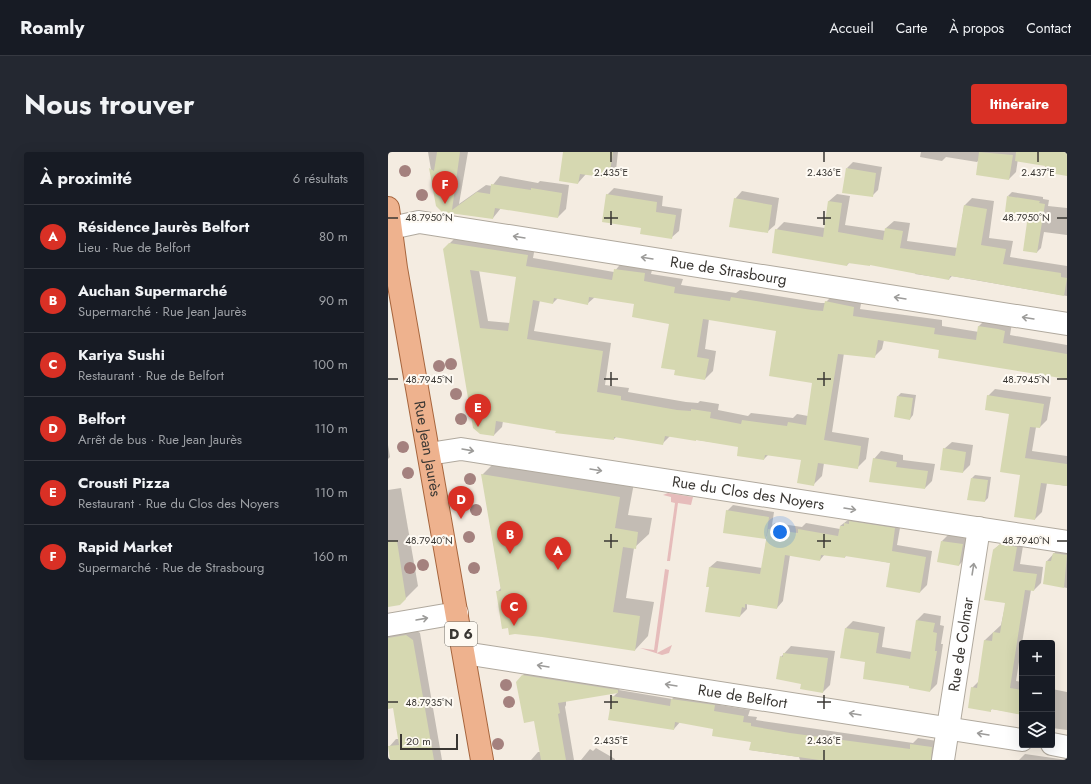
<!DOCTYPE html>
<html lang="fr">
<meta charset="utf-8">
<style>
:root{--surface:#171b24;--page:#242831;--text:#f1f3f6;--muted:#9ea1a6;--line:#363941;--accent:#d93025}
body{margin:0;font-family:Jost,sans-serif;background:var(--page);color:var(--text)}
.controls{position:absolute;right:12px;bottom:12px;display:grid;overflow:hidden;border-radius:4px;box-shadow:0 4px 16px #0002}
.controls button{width:36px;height:36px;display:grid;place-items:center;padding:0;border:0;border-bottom:1px solid var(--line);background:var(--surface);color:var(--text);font:20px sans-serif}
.scale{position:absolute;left:12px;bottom:10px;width:58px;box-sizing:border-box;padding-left:4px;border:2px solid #3a3733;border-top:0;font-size:11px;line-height:14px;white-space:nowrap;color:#3a3733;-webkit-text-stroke:3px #fefaf3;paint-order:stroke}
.you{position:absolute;left:392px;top:380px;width:14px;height:14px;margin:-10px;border:3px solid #fff;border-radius:50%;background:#1a73e8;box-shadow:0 0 0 6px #1a73e833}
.badge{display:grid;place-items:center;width:26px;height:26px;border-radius:50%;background:var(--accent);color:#fff;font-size:13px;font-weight:700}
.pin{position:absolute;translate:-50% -33px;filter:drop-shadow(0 1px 2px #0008)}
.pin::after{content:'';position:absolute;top:21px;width:14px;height:12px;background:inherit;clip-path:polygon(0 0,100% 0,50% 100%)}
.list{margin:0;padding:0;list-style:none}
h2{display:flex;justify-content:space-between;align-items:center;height:52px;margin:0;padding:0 16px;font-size:17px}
h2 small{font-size:13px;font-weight:400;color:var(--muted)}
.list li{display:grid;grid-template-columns:26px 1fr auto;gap:12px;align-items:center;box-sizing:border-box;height:64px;padding:0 16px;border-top:1px solid var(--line)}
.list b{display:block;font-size:15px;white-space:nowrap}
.list p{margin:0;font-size:13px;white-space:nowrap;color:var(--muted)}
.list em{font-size:13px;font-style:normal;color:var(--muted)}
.icon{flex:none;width:22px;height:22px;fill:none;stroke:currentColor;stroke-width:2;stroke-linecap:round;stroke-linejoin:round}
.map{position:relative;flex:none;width:679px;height:608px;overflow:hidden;border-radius:4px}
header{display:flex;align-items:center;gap:24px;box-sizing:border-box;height:56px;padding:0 20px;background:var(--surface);border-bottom:1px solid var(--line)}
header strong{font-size:19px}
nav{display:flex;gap:22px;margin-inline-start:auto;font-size:14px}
.intro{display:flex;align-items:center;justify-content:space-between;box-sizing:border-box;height:96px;padding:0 24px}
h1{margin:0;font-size:28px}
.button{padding:10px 18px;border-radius:4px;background:var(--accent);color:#fff;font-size:14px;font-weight:700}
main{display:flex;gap:24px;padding:0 24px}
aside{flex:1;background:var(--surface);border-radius:4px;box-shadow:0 4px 16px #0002}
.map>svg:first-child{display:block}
.green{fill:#e6bcbb}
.shadow{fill:#0003;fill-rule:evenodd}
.building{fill:#d6d8b1;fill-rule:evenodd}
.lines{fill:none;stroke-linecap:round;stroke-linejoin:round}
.minor-casing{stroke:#b0a99e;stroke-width:24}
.major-casing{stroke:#a7653d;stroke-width:24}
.minor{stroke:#fff;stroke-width:22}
.major{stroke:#eeb28e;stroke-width:22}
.tree{fill:#a4817e}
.oneway{stroke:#9c9b99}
.ticks{fill:none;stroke:#3a3733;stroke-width:1.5}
.labels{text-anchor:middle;stroke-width:4;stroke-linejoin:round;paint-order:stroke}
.shield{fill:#fefaf3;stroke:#75726d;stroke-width:1}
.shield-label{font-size:14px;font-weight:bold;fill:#3a3733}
.street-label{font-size:15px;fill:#3a3733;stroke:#fefaf3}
.ticks-label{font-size:10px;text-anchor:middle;fill:#3a3733;stroke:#fefaf3;stroke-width:4;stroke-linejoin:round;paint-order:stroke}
</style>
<header>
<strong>Roamly</strong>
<nav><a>Accueil</a><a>Carte</a><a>À propos</a><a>Contact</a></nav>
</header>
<div class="intro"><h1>Nous trouver</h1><a class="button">Itinéraire</a></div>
<main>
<aside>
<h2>À proximité<small>6 résultats</small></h2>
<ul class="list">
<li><span class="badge">A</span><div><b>Résidence Jaurès Belfort</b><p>Lieu · Rue de Belfort</p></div><em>80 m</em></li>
<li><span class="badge">B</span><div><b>Auchan Supermarché</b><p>Supermarché · Rue Jean Jaurès</p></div><em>90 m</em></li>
<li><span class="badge">C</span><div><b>Kariya Sushi</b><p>Restaurant · Rue de Belfort</p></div><em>100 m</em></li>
<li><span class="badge">D</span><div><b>Belfort</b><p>Arrêt de bus · Rue Jean Jaurès</p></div><em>110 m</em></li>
<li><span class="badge">E</span><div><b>Crousti Pizza</b><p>Restaurant · Rue du Clos des Noyers</p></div><em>110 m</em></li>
<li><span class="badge">F</span><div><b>Rapid Market</b><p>Supermarché · Rue de Strasbourg</p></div><em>160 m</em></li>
</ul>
</aside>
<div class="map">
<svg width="679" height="608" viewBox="0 0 679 608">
<rect width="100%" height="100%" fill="#f4ece1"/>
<g class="green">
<polygon points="280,341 305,345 303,353 290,351 282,409 279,409 287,351 283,350 283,345 275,343"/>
<polygon points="277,417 281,418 269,501 284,493 281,501 274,503 252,496 266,498"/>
</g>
<g class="shadow">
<polygon points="40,0 80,0 71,52 98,33 104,34 112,24 150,31 152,29 181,33 178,57 170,65 113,56 105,66 55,59 49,53"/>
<polygon points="176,0 230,0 228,18 220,25 198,22 190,31"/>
<polygon points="533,0 631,0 628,20 621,27 591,8 589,10 558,5 554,9 532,5"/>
<polygon points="465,10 494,15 490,38 484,44 459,16"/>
<polygon points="226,36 275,44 274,54 294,57 291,79 284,85 254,75 219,43"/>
<polygon points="354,39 391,46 387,73 379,80 347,47"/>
<polygon points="624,40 655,45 655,47 661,48 660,54 679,56 679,83 656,80 653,96 649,100 641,62 620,44"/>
<polygon points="449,42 462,44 457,73 498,79 498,76 506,69 522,71 519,89 570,96 576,54 584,46 606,49 601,86 625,89 622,105 679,114 679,144 564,124 561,127 527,122 528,120 483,112 462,110 459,113 388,78 396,70 437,76 441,49"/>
<path d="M70 83 147 95 145 106 226 120 235 109 265 114 263 122 295 127 293 133 348 141 352 138 433 151H437L446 142 474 147 472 157 554 168V174L591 180V174L599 166 624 171 622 183 679 193V226L552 197 496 188 494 197 486 205 456 201 444 280 481 286 478 307 470 315 436 311 434 324 426 332 414 307 381 302 376 307 351 294 282 284 275 291 229 284 226 287 115 269 114 275 106 283 56 97ZM91 118 130 124 122 171 100 169ZM207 145 247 151 282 171 317 227 325 219 328 199 317 197 321 167 389 178 425 231 420 264 409 262 405 266 363 261 360 264 330 258 331 252 312 249 310 251 298 250 240 240 241 236 217 233 223 191 146 179 152 148 165 151 170 146 199 152Z"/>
<polygon points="607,237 663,245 659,268 652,275 648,275 644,299 679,304 679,334 659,331 654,360 647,367 633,322 622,261 600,244"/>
<polygon points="513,241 528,243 525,263 522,267 510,244"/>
<polygon points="564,290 585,293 582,313 575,320 556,297"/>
<polygon points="0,293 2,305 0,307"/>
<polygon points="493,299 515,303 515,308 547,312 544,329 537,336 486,307"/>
<polygon points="108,309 246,331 240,363 264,366 261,382 246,396 238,446 266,450 260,484 247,498 120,475 109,440 113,436 94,323"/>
<polygon points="587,323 603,325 600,346 597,349 584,326"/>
<polygon points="13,336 30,434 12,452 0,454 0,338"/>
<polygon points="345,353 386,360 384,373 387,371 414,375 418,371 452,377 452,374 464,365 513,370 509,393 544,399 539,433 532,440 503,411 459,403 457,405 437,402 432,408 402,403 395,449 389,456 359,452 359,457 352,464 322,434 319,434 322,415 329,409 374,416 379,384 377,386 339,359"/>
<polygon points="561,382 582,385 578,406 571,413 554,389"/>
<polygon points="620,386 636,388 632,412 655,415 653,431 646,438 643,438 634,491 628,529 634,530 634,562 604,557 602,559 584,536 591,529 597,488 613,473 618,450 605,398"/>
<polygon points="671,396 679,397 679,436 656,431 659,409"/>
<polygon points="536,461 553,464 552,473 556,474 553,492 555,492 549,532 542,539 522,533 478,509 458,476 465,469 497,475 494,495 524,500 529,468"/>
<polygon points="26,477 32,481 54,608 3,608 1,595 8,587 11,587 6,555 0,556 0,481"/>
<polygon points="403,494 447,499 442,533 435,540 393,505"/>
<polygon points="142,516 236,533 231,538 284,547 291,541 333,548 332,553 362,558 360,564 369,565 368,568 525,591 530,586 549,589 546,608 412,608 411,605 362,598 364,590 327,576 292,570 286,577 225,545 230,540 178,549 178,553 177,555 186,608 143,608 150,600 153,600 147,568 135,523"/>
<polygon points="664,537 679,540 679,578 664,576"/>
<polygon points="208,596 227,607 227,608 193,608 202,597 205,599"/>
<polygon points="637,602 679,608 631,608"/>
</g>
<g class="building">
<polygon points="49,0 72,0 64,58 89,40 102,42 103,32 143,38 143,36 174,41 170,66 107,56 105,67 54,60 48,54 41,16 46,19"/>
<polygon points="175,0 225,0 221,26 192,22 190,32 171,29"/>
<polygon points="591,0 625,3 621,28 588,23"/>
<polygon points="628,0 679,0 679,24 656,20 657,14 627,9"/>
<polygon points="458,16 488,21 485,45 454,41"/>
<polygon points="218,42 269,50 268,60 288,63 284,87 252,82 253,76 214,70"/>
<polygon points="619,44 652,49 651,51 657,52 649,101 635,99 640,63 617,60"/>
<polygon points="346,46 384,53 380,81 341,75"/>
<polygon points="440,49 454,51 450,80 495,88 497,76 515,79 512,96 567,104 576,53 599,57 593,93 618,97 615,112 673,121 673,125 679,126 676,144 588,128 562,124 561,128 482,113 482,114 460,111 459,114 384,101 387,77 435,85"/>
<path d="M61 91 140 103 138 114 224 128 226 117 257 121 256 129 287 135 286 141 342 149 343 145 424 158 435 159 437 149 466 155 465 164 547 176 546 182 588 188 590 174 610 177 617 179 615 191 679 202V227L550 206 551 198 490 188 487 206 450 202 436 288 473 294 470 317 430 311 426 334 409 331 413 308 377 303 376 308 349 304 350 295 308 288V289L277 284 275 293 226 285V288L167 281 168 279 108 269 106 284 92 282 85 276 55 97ZM82 118 128 125 120 179 92 176ZM201 145 246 152 244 165 281 172 273 216 287 218 286 223 317 228 321 207 309 205 315 167 388 179 381 224 424 231 418 273 400 270 399 274 354 268 353 272 322 266 323 260 303 257V259L289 258 233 248V244L209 240 215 199 139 187 145 148 165 152 166 146 200 153Z"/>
<polygon points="599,243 656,252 652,276 642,275 637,306 679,312 679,334 653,331 647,368 626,365 632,323 612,320 621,262 597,258"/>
<polygon points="509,244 525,246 522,268 506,265"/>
<polygon points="555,296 578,300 575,321 552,318"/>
<polygon points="485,306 509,310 508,315 540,319 537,337 481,330"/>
<polygon points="93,322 232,345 227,376 250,380 248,397 235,395 225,460 252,464 247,499 154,485 127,482 121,483 120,476 114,477 108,439 113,439"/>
<polygon points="583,326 600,328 597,350 579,348"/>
<polygon points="338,358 381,365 378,387 335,381"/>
<polygon points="461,369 507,376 504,399 538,405 532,441 498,435 502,411 457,404 457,406 433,403 432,409 397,403 389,457 357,452 357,456 354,455 352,465 317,460 321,435 318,435 321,415 372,422 380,377 410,381 410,377 450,384 452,374 456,374 456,371 461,372"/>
<polygon points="9,389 18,447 12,453 0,455 0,390"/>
<polygon points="553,389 575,392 571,414 549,410"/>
<polygon points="612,392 629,395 625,419 649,422 646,439 637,438 622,536 634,538 634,563 603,557 603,560 580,556 583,535 589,536 596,488 604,489 605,480 612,481 617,451 596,448 605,398"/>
<polygon points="665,401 679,403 676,436 655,432 658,409 663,409"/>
<polygon points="528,468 547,471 545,480 549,481 547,499 549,499 542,540 521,536 521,534 475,527 477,510 452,506 457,476 491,481 488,501 522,507"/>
<polygon points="18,483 25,488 46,608 2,608 0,594 11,593 5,556 0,557 0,486"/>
<polygon points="395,501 440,506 435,541 412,537 413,532 388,527 392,504 395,505"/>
<polygon points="134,523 230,538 230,541 170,551 172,561 170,562 178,608 153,608 146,569 136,571 128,530"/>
<polygon points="224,544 282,554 283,547 327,553 326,559 356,564 355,570 363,571 363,574 402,581 522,597 522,592 544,595 543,608 431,608 361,598 363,590 324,584 325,577 287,570 286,578 220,568"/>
</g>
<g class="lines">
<defs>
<g id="minor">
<path id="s1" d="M3 76 31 70 679 172"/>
<path id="s2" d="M41 302 73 297 679 390"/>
<polyline points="0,473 69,461"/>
<path id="s3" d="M76 501 634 588"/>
<polyline points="664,592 679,595"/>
<path id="s4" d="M555 608 591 376"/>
</g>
<g id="major">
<path id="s5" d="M0 56 8 116 94 608"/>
</g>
</defs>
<use href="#minor" class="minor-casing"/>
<use href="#major" class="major-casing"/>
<use href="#minor" class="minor"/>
<use href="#major" class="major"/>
</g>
<g class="tree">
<circle cx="17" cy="19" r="6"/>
<circle cx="34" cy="43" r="6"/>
<circle cx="63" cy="212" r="6"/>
<circle cx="51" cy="214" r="6"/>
<circle cx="68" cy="242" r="6"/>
<circle cx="73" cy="267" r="6"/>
<circle cx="15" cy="295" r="6"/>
<circle cx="20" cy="321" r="6"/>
<circle cx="82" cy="327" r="6"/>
<circle cx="88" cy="358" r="6"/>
<circle cx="81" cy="385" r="6"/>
<circle cx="35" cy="413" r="6"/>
<circle cx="22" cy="416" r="6"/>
<circle cx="86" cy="416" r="6"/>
<circle cx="118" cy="533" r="6"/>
<circle cx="121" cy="550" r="6"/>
<circle cx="110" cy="592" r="6"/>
</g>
<defs><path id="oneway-shaft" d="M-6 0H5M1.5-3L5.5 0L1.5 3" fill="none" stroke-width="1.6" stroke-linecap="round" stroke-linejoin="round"/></defs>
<g class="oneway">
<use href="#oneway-shaft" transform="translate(131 85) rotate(-171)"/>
<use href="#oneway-shaft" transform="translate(259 106) rotate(-171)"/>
<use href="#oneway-shaft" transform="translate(512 146) rotate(-171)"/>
<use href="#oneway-shaft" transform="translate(640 166) rotate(-171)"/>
<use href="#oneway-shaft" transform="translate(80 298) rotate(10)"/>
<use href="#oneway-shaft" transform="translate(208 318) rotate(9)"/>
<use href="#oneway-shaft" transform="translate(462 357) rotate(9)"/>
<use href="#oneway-shaft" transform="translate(585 417) rotate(-81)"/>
<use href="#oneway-shaft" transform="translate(34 467) rotate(-10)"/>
<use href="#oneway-shaft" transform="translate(155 514) rotate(-171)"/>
<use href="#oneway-shaft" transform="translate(283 533) rotate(-171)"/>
<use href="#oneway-shaft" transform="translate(467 562) rotate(-171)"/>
<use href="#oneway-shaft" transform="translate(595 582) rotate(-171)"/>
</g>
<path class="ticks" d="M223 0V10M436 0V10M650 0V10M223 59V73M436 59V73M0 66H10M216 66H230M429 66H443M669 66H679M223 220V234M436 220V234M0 227H10M216 227H230M429 227H443M669 227H679M223 382V396M436 382V396M0 389H10M216 389H230M429 389H443M669 389H679M223 543V557M436 543V557M0 550H10M216 550H230M429 550H443M223 598V608M436 598V608"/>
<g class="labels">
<rect class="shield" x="57" y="470" width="32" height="24" rx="3"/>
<g class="shield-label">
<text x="73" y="487">D 6</text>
</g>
<g class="street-label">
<text dy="5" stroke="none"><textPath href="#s1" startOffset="342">Rue de Strasbourg</textPath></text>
<text dy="5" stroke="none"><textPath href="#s5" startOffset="244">Rue Jean Jaurès</textPath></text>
<text dy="5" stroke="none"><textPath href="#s2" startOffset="323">Rue du Clos des Noyers</textPath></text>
<text dy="5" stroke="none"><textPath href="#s4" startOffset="117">Rue de Colmar</textPath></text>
<text dy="5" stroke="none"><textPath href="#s3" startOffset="282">Rue de Belfort</textPath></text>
</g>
</g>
<g class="ticks-label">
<text x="223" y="24">2.435°E</text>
<text x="436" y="24">2.436°E</text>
<text x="650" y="24">2.437°E</text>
<text x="41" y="69">48.7950°N</text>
<text x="638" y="69">48.7950°N</text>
<text x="41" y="231">48.7945°N</text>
<text x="638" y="231">48.7945°N</text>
<text x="41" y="392">48.7940°N</text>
<text x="638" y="392">48.7940°N</text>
<text x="41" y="554">48.7935°N</text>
<text x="223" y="592">2.435°E</text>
<text x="436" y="592">2.436°E</text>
</g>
</svg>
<div class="controls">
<button>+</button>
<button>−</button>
<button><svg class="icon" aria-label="layers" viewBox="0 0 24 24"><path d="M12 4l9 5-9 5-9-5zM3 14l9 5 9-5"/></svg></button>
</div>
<div class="scale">20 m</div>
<div class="you"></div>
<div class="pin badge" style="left:170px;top:418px">A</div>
<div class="pin badge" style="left:122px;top:402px">B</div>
<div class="pin badge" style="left:126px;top:474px">C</div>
<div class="pin badge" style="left:73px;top:367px">D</div>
<div class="pin badge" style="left:90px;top:275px">E</div>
<div class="pin badge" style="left:57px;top:52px">F</div>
</div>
</main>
